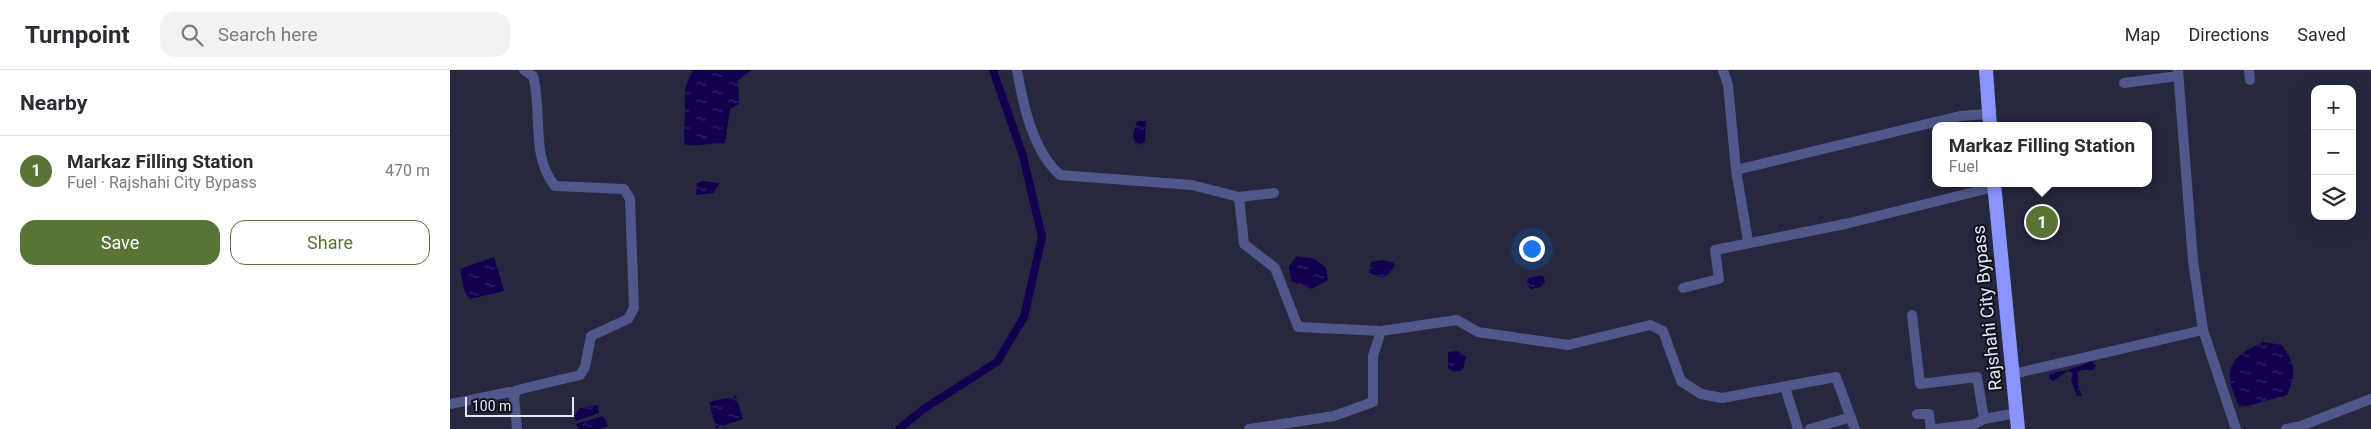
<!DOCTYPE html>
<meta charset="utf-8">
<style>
:root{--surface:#fff;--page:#f2f2f3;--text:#2b2b33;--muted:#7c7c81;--line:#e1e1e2;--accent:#5a7337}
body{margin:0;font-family:Roboto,sans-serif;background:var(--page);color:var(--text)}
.controls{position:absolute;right:15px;top:15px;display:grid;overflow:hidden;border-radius:10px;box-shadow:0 5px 20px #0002}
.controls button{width:45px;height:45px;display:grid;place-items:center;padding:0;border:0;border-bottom:1px solid var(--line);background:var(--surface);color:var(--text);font:25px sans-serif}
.scale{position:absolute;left:15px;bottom:12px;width:109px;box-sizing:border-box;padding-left:5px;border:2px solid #e5e7f6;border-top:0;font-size:14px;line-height:18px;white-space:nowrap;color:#e5e7f6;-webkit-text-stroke:4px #10121b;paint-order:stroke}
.you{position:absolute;left:1081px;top:178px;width:18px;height:18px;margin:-12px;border:4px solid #fff;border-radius:50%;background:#1a73e8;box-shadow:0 0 0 8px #1a73e833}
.badge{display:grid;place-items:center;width:32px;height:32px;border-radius:50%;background:var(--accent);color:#fff;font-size:16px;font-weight:700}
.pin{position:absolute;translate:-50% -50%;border:2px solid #fff;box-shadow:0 1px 5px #0006}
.popup{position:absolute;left:1482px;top:52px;width:220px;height:65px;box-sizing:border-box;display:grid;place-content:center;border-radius:10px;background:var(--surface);filter:drop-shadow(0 1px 4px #0005);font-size:16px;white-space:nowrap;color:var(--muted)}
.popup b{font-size:19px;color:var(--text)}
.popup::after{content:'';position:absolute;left:50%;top:100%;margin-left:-10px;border:10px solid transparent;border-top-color:var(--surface)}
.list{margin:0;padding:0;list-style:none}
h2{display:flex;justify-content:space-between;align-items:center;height:65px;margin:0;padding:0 20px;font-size:21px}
h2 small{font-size:16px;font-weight:400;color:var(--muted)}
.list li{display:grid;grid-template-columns:32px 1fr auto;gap:15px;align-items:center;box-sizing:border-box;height:70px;padding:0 20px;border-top:1px solid var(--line)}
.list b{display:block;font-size:19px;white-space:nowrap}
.list p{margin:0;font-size:16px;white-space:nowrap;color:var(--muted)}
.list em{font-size:16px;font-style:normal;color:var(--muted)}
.actions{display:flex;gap:10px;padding:15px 20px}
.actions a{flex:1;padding:11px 0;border:1px solid var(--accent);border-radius:15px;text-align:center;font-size:18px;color:var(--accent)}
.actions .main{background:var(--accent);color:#fff}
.icon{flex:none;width:28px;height:28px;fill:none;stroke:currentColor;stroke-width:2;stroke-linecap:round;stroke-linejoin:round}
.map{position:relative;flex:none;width:1921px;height:359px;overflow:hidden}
header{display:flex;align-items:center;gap:30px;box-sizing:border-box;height:70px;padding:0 25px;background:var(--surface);border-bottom:1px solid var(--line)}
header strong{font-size:24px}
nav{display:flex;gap:28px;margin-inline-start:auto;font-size:18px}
.search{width:350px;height:45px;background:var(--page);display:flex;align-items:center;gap:12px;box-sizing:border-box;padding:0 18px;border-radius:15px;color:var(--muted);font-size:19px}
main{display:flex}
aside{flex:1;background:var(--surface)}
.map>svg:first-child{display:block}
.water{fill:url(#water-ripples)}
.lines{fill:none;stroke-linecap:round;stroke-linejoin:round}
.canal{stroke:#12004e;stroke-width:8}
.minor{stroke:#51568b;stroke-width:10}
.highway{stroke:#8b93fc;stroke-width:14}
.labels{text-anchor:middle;stroke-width:4;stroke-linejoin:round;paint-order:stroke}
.street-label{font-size:18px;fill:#e5e7f6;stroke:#10121b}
</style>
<header>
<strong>Turnpoint</strong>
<div class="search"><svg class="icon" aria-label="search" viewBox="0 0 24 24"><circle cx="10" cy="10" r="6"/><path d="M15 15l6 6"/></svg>Search here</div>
<nav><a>Map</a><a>Directions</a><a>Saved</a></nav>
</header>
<main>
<aside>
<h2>Nearby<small></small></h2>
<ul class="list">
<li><span class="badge">1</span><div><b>Markaz Filling Station</b><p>Fuel · Rajshahi City Bypass</p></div><em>470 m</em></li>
</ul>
<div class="actions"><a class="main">Save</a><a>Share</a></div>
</aside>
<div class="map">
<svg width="1921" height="359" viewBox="0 0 1921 359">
<defs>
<pattern id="water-ripples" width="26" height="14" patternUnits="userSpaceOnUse" patternTransform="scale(1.25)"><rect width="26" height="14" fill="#12004e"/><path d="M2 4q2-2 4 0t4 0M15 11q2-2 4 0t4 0" fill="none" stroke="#342568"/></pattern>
</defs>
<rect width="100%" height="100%" fill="#25283e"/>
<g class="water">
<polygon points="243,0 302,0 288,10 289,34 280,39 275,73 234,76 235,19"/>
<polygon points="687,51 696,51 695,71 689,76 685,73 683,65"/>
<polygon points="253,111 269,113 264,123 246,125 247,113"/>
<polygon points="847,186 865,189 876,198 878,210 862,219 841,211 839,196"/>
<polygon points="44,187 54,221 20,229 15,223 10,199"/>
<polygon points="932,190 943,192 945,196 935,208 919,203 921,192"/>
<polygon points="1093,205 1095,212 1091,217 1080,219 1077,214 1078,208"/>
<path d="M1814 272 1832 275C1846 296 1846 303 1837 325L1790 338C1772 301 1776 288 1814 272Z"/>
<polygon points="1007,281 1016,286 1013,300 1003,302 998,298 998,282"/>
<path d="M1641 291 1646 295 1644 300H1634L1628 302V316L1632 326H1627L1621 311 1623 303 1618 301 1603 311 1599 308 1600 303C1614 301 1628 298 1641 291Z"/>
<polygon points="286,326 293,349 266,358 259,332"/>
<polygon points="148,335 149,343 126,351 123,347 130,338"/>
<polygon points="154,346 158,356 150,359 129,359 126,354"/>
</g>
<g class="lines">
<polyline class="canal" points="449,359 475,338 547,292 574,247 592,167 573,86 543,0"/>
<g class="minor">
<path d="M567 0C573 35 583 81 610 105L742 115 789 127 794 174 825 198 848 257 931 261 1007 250 1028 262 1118 275 1200 255 1213 261 1231 311 1251 324 1272 328 1386 307 1405 359"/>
<polyline points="1273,0 1278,15 1286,100 1510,46 1539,44"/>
<polyline points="1728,0 1743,191 1753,260 1786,359"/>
<polyline points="1799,0 1800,10"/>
<polyline points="1674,13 1728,6"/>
<polyline points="1286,100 1298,171"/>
<polyline points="789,127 824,123"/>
<polyline points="1233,218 1269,209 1265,180 1395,154 1544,117"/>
<polyline points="1462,245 1470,314 1527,307 1534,349 1567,343"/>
<polyline points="1563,304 1753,260"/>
<polyline points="1335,317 1348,359"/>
<path d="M64 327 67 320 130 305 135 297 141 266 178 249 184 238 180 129 174 119 105 116C80 86 93 41 83 6L74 0"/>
<polyline points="0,334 60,322 64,327 67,359"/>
<polyline points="1467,344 1479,344 1481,359"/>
<polyline points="799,359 884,346 923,332 923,286 931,261"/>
<polyline points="1360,359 1401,347"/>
<polyline points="1487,359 1525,354 1534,349"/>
<polyline points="1836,359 1851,356 1921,329"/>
</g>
<g class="highway">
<polyline points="1536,0 1540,56"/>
<polyline points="1544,113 1568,359"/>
</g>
</g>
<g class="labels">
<g class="street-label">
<text transform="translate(1537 238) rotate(-96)" y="6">Rajshahi City Bypass</text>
</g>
</g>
</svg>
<div class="controls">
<button>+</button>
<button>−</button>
<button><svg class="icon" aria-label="layers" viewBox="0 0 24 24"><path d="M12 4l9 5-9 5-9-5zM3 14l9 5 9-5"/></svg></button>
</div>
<div class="scale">100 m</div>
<div class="you"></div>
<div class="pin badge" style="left:1592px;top:152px">1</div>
<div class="popup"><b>Markaz Filling Station</b>Fuel</div>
</div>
</main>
